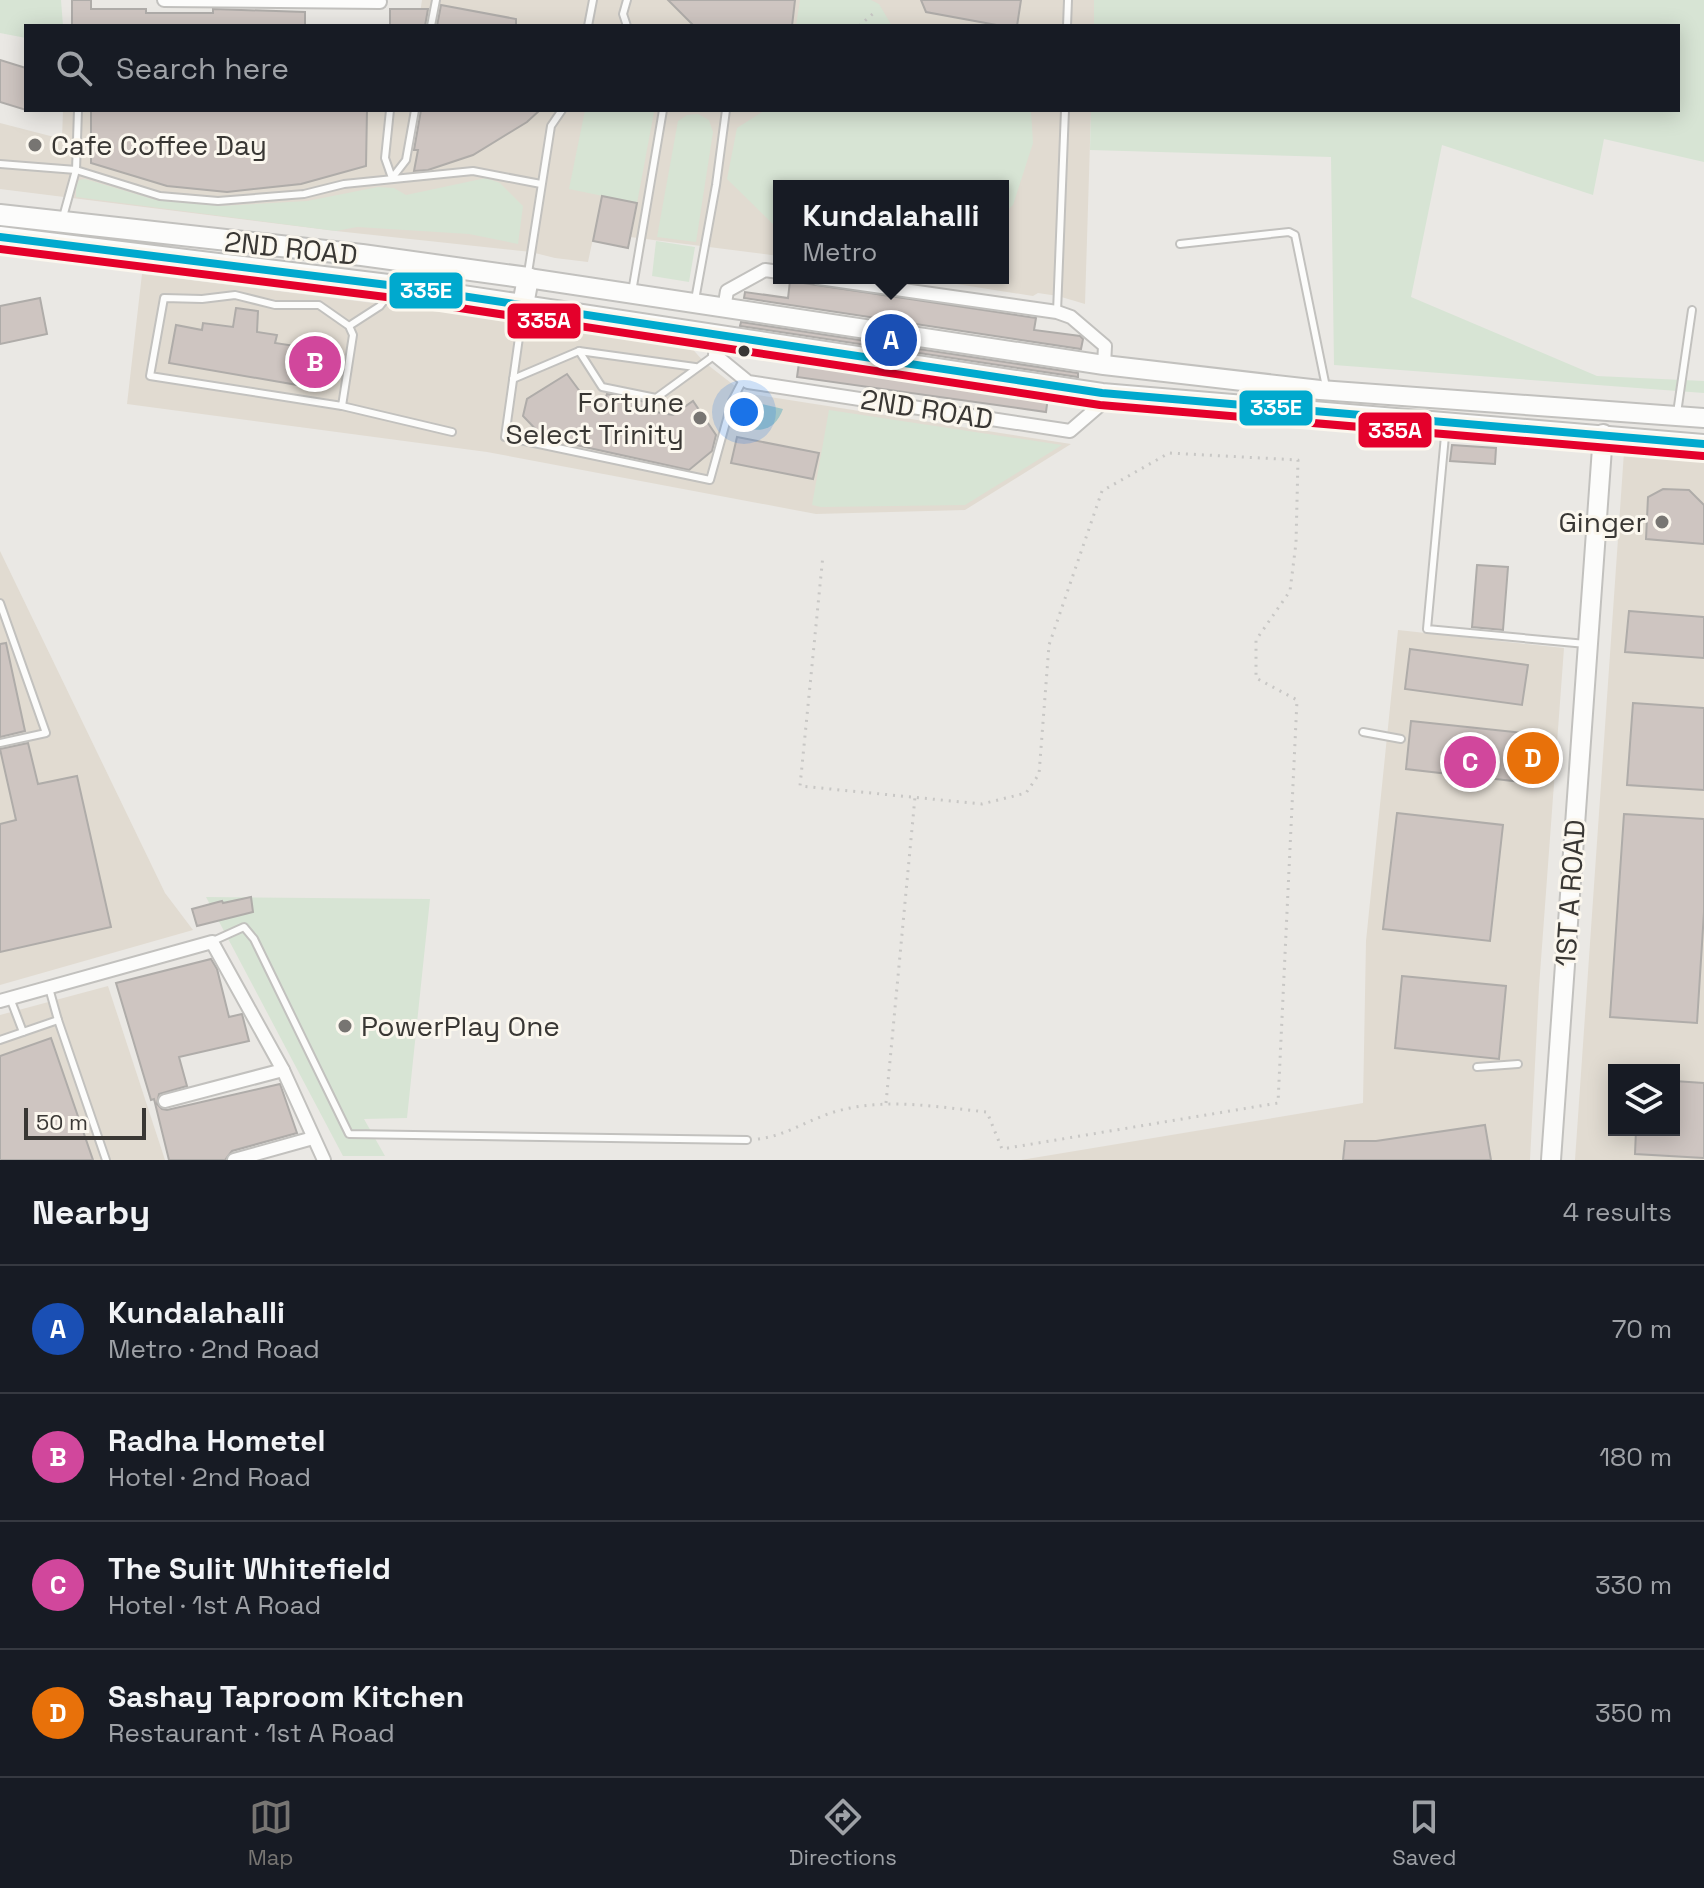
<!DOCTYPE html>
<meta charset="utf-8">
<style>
:root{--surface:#171b24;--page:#242831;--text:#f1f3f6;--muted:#9ea1a6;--line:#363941;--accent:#777572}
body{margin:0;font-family:"Space Grotesk",sans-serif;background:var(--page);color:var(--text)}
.controls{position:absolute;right:24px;bottom:24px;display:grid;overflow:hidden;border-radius:0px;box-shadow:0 4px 20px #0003}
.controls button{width:72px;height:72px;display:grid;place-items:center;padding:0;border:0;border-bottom:2px solid var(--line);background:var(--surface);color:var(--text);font:40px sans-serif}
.scale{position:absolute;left:24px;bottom:20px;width:122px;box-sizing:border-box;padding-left:8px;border:4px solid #393734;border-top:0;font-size:22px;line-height:28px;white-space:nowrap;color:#393734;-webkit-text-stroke:6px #fbf7ee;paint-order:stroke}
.you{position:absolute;left:744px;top:412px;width:28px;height:28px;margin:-20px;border:6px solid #fff;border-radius:50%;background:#1a73e8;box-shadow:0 0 0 12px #1a73e833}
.badge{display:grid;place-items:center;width:52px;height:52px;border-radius:50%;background:var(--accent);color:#fff;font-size:26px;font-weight:700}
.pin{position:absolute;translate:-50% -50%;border:4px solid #fff;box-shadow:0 2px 8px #0006}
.popup{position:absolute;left:773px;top:180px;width:236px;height:104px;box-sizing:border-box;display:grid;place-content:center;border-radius:0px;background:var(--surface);filter:drop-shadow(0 2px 6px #0005);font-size:26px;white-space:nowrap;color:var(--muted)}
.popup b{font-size:30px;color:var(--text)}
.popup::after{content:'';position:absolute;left:50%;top:100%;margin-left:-16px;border:16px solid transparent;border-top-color:var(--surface)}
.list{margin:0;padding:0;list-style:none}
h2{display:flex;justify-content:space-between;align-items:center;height:104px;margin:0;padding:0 32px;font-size:34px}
h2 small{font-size:26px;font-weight:400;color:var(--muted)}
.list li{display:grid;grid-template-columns:52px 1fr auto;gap:24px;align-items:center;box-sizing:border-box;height:128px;padding:0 32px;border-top:2px solid var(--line)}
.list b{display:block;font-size:30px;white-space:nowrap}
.list p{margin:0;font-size:26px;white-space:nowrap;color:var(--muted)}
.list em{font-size:26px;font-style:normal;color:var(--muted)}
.icon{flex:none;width:44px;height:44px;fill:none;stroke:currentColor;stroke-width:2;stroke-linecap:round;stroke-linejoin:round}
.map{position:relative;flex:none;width:1704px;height:1160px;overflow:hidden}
.search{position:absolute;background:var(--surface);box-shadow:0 4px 20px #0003;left:24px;right:24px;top:24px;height:88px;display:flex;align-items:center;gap:20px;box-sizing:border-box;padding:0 28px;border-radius:0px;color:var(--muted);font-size:30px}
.sheet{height:616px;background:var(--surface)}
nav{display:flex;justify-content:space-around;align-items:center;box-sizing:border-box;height:112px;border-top:2px solid var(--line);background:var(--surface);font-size:22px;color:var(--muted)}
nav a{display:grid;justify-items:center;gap:4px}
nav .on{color:var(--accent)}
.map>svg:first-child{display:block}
.built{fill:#e1dbd1;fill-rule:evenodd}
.green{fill:#d7e4d4}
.water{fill:#a1c5c7}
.building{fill:#cec5c1;stroke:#afaca9;stroke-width:2}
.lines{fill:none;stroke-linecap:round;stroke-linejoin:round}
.lane-casing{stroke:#c2c1be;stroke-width:10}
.street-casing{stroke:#c2c1be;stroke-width:16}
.secondary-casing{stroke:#c2c1be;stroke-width:22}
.primary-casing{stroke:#c2c1be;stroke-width:24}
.path{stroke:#c8c7c5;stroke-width:3;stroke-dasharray:2 6;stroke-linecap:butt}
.lane{stroke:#fcfcfb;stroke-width:6}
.street{stroke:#fcfcfb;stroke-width:12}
.secondary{stroke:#fcfcfb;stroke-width:18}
.primary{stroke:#fcfcfb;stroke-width:20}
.bus-1-casing{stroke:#fbf7ee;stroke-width:14}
.bus-2-casing{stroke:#fbf7ee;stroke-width:14}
.bus-1{stroke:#00a9ce;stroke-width:8}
.bus-2{stroke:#e4002b;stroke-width:8}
.poi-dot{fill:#777572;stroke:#fbf7ee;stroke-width:3}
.bus-dot{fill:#393734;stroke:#fbf7ee;stroke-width:3}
.labels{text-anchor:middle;stroke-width:6;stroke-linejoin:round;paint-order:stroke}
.poi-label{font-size:28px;fill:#393734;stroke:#fbf7ee;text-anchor:start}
.street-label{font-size:28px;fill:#393734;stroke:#fbf7ee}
.line-badge{stroke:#fbf7ee;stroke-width:3}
.badge-label{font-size:22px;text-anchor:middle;font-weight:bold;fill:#fff}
</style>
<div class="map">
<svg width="1704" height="1160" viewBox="0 0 1704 1160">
<rect width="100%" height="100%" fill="#eae8e4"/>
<g class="built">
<polygon points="422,0 1094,0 1094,26 418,26"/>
<polygon points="63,110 1091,110 1085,304 1058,296 1038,293 1033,296 919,278 1003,278 1003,186 779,186 779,256 630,237 637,203 602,196 588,262 555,258 531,252 336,231 0,189 0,123 62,139"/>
<polygon points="142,274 547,325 689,345 704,362 744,393 1071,444 965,510 816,514 487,452 127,404"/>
<path d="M1624 452 1704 459V1160H1575ZM1614 1070H1674V1130H1614Z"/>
<polygon points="0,551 165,893 193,930 0,985"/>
<polygon points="1398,630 1564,648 1539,987 1530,1160 1021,1160 1363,1103 1366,941"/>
<polygon points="108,986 165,1160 0,1160 0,1015"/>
</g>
<g class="green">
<polygon points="0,0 61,0 63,26 26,26 26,38 0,33"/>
<polygon points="800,0 871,0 879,4 892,26 796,26"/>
<polygon points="1094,0 1704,0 1704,162 1604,139 1593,195 1442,145 1411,297 1597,376 1704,381 1704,393 1334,365 1331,157 1090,150 1091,110 1678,110 1678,26 1094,26"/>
<polygon points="585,110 653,110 654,112 637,203 569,189"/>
<polygon points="765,110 1031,110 1033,143 1013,205 1003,214 1003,186 779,186 779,230 727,179 737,128"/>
<polygon points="698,114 709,120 713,132 696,242 657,237 678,121 687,115"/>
<polygon points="486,178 500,183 523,206 518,244 469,234 357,227 336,231 76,197 76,186 79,180 85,179 156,200 221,206 307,201 378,187 394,188 406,195"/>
<polygon points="656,241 695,247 689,282 652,276"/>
<polygon points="829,410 1062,445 965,505 821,507 812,505"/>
<polygon points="206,897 430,899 407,1118 364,1119 385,1156 343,1156"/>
</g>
<path class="water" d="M754 402 783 409C776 427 766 432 747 429Z"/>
<g class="building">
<polygon points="72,0 91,0 91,9 146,9 146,13 213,13 213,9 305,12 305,26 72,26"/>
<polygon points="668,0 795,0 792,26 694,26"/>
<polygon points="921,0 1021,0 1017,26 1002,26 926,12"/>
<polygon points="441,5 516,19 516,26 437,26"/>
<polygon points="390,9 428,9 425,26 390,26"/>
<polygon points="0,60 26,68 26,110 0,102"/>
<polygon points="91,110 367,110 366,166 301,184 227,192 167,186 91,163"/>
<polygon points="421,110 540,110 527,122 473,155 428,170 414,171 418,150 414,150"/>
<polygon points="602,196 637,203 628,248 593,241"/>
<polygon points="790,281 1036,318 1034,330 1080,336 1083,339 1081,349 744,298 745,292 788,298"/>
<polygon points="40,298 47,334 0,344 0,306"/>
<polygon points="236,308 258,311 257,332 277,335 275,343 315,349 309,387 169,363 176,325 202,330 203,323 233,327"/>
<polygon points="741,322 1078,373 1078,377 740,326"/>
<polygon points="737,350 1059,399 1048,397 1046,412 797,377 799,363 736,354"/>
<polygon points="567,374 584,397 604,403 607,394 651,403 649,411 673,415 693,401 716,435 712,451 689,470 544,438 523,416 527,399"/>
<polygon points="737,437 819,453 813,479 731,463"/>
<polygon points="1452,445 1496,448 1495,464 1450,461"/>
<polygon points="1663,489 1689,490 1704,505 1704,544 1646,539 1648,497"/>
<polygon points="1477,565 1508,567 1503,630 1472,627"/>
<polygon points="1629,611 1704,617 1704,658 1625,652"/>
<polygon points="6,643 25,731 0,737 0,644"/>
<polygon points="1410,649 1528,665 1522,705 1405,689"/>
<polygon points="1633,703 1704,708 1704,790 1627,785"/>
<polygon points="1411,721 1543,735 1538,784 1478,777 1472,772 1466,776 1406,769"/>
<polygon points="28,743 38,784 77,776 111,927 0,952 0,824 16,820 0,749"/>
<polygon points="1397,813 1503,825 1490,941 1383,929"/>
<polygon points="1624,814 1704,819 1704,912 1697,1023 1610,1017"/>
<polygon points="251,897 253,912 197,926 192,909 222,901 223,903"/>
<polygon points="211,959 217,969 229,1017 242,1014 249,1041 179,1057 187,1086 159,1094 157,1104 162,1109 167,1110 280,1084 297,1133 232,1151 225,1160 169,1160 154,1099 151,1100 116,983"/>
<polygon points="1402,976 1506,986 1499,1059 1395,1048"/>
<polygon points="51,1038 93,1160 0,1160 0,1056"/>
<polygon points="1674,1081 1704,1083 1704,1158 1635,1154 1636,1130 1674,1130"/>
<polygon points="1485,1125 1491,1160 1343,1160 1345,1141 1376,1141"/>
</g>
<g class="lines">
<defs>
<g id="lane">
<polyline points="627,0 623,14 627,26"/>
<polyline points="431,26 436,0"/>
<polyline points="588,26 593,0"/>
<polyline points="1067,26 1068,0"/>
<polyline points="390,110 385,158 392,178"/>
<polyline points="0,164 76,170 160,196 218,201 304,194 344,184 473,171 541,184"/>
<polyline points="392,178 406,160 415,110"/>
<polyline points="63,217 76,170 78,110"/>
<polyline points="1180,244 1289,232 1295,235 1326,387"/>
<polyline points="528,273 551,126 562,110"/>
<polyline points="632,292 663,110"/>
<polyline points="695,300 716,185 726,110"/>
<polyline points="523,309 505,437 710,480 732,401 743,380"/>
<polyline points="1057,312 1065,110"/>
<polyline points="349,326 353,335 342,406 150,376 164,298 202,299 235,295 275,305 319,305 349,326 380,306 393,289"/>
<polyline points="579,351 602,387 656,398 715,355"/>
<polyline points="513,379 579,351 695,367"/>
<polyline points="342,406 452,432"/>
<polyline points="1677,413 1692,310"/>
<polyline points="1446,425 1427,629 1586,644"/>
<polyline points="0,603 46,733 0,743"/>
<polyline points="1363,732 1401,739"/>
<polyline points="1471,785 1472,778"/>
<polyline points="213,941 244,927 254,939 349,1134 747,1140"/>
<polyline points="49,988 58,1020"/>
<polyline points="10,998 23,1032"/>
<polyline points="0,1040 58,1020 106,1160"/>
<polyline points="1477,1067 1518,1064"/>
</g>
<g id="street">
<polyline points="164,0 380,2"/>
<polyline points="819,278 1057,312 1071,317 1105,346 1104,365"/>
<polyline points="724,309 727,291 765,270 779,272"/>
<polyline points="717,334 715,355 748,382 1070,431 1099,406 1102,393"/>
<polyline points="0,1001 212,942 283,1070 324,1160"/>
<polyline points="165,1101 283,1070"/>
<polyline points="234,1160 313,1138"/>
</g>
<g id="secondary">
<polyline points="528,278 1104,365 1320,390 1704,418"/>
<polyline points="523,305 1102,393 1704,444"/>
<polyline points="1551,1160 1603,434"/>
</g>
<polyline id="primary" points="0,215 362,255 528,278 523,305 396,286 0,237"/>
</defs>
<use href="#lane" class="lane-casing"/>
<use href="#street" class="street-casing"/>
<use href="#secondary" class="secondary-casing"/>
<use href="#primary" class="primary-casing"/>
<g class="path">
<polyline points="859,26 875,12"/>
<polyline points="886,1103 915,797"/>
<path d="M758 1139C785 1136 808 1120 834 1112 884 1097 936 1107 987 1112L1002 1149 1278 1103 1297 700 1256 678V640L1290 591 1296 543 1298 460 1169 453 1102 491 1049 645 1039 774 1026 793 982 804 800 786 823 555"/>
</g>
<use href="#lane" class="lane"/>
<use href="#street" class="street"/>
<use href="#secondary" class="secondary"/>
<use href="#primary" class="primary"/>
<defs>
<polyline id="bus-1" points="0,237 396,286 1102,393 1704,444"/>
<polyline id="bus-2" points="0,249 394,298 1100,405 1703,456"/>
</defs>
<use href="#bus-1" class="bus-1-casing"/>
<use href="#bus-2" class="bus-2-casing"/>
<use href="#bus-1" class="bus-1"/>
<use href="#bus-2" class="bus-2"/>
</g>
<g class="poi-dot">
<circle cx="35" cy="145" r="8"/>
<circle cx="700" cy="418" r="8"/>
<circle cx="1662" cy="522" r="8"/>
<circle cx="345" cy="1026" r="8"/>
</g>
<circle class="bus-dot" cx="744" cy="351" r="7"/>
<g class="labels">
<g class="poi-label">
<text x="51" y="155">Cafe Coffee Day</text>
<text x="684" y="412" text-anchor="end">Fortune<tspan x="684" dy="32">Select Trinity</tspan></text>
<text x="1646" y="532" text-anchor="end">Ginger</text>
<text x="361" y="1036">PowerPlay One</text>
</g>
<g class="street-label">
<text transform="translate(291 248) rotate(6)" y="10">2ND ROAD</text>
<text transform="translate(927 409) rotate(9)" y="10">2ND ROAD</text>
<text transform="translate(1570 893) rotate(-86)" y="10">1ST A ROAD</text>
</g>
</g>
<g class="line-badge">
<rect x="388" y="271" width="76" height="39" rx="8" fill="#00a9ce"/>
<rect x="506" y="302" width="76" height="38" rx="8" fill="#e4002b"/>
<rect x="1238" y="389" width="76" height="38" rx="8" fill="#00a9ce"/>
<rect x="1357" y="411" width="76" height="38" rx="8" fill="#e4002b"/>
</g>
<g class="badge-label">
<text x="426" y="298">335E</text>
<text x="544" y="328">335A</text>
<text x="1276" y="415">335E</text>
<text x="1395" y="438">335A</text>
</g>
</svg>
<div class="controls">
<button><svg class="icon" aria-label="layers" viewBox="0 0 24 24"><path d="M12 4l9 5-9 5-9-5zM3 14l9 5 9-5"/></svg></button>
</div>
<div class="scale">50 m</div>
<div class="you"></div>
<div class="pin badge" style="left:891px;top:340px;background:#1a4fb4">A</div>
<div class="popup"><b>Kundalahalli</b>Metro</div>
<div class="pin badge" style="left:315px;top:362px;background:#d1479c">B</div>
<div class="pin badge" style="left:1470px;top:762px;background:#d1479c">C</div>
<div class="pin badge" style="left:1533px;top:758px;background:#e8710a">D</div>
<div class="search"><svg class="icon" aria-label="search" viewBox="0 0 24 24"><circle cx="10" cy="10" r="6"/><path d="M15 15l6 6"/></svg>Search here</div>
</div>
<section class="sheet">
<h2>Nearby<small>4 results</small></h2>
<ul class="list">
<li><span class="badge" style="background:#1a4fb4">A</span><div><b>Kundalahalli</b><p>Metro · 2nd Road</p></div><em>70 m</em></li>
<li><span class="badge" style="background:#d1479c">B</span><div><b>Radha Hometel</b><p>Hotel · 2nd Road</p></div><em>180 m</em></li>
<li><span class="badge" style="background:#d1479c">C</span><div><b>The Sulit Whitefield</b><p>Hotel · 1st A Road</p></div><em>330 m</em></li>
<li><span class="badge" style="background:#e8710a">D</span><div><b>Sashay Taproom Kitchen</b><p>Restaurant · 1st A Road</p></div><em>350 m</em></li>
</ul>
</section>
<nav>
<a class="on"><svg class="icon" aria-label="map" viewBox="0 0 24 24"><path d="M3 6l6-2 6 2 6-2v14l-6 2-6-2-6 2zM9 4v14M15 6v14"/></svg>Map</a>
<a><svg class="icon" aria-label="directions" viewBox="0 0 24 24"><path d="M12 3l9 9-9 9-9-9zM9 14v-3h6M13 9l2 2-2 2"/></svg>Directions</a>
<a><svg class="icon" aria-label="saved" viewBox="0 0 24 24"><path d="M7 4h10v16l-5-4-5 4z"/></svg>Saved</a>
</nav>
